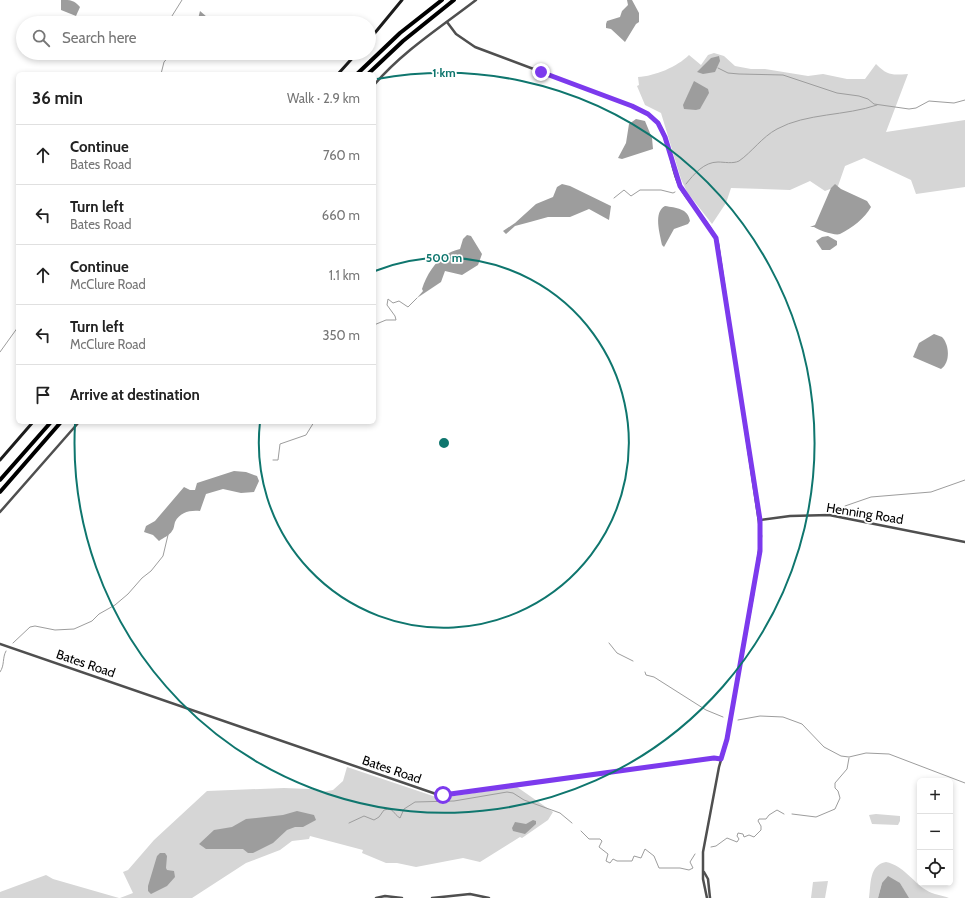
<!DOCTYPE html>
<meta charset="utf-8">
<style>
:root{--surface:#fff;--page:#f6f6f6;--text:#222;--muted:#767676;--line:#e0e0e0}
body{margin:0;font-family:Cabin,sans-serif;background:var(--page);color:var(--text)}
.controls{position:absolute;right:12px;bottom:12px;display:grid;overflow:hidden;border-radius:6px;box-shadow:0 2px 6px #0003}
.controls button{width:36px;height:36px;display:grid;place-items:center;padding:0;border:0;border-bottom:1px solid var(--line);background:var(--surface);color:var(--text);font:20px sans-serif}
.stop{position:absolute;width:12px;height:12px;margin:-9px;border:3px solid #7c3aed;border-radius:50%;background:#fff}
.stop.end{background:#7c3aed;border-color:#fff;box-shadow:0 1px 4px #0008}
.list{margin:0;padding:0;list-style:none}
h2{display:flex;justify-content:space-between;align-items:center;height:52px;margin:0;padding:0 16px;font-size:17px}
h2 small{font-size:13px;font-weight:400;color:var(--muted)}
.list li{display:grid;grid-template-columns:26px 1fr auto;gap:12px;align-items:center;box-sizing:border-box;height:60px;padding:0 16px;border-top:1px solid var(--line)}
.list b{display:block;font-size:15px;white-space:nowrap}
.list p{margin:0;font-size:13px;white-space:nowrap;color:var(--muted)}
.list em{font-size:13px;font-style:normal;color:var(--muted)}
.icon{flex:none;width:22px;height:22px;fill:none;stroke:currentColor;stroke-width:2;stroke-linecap:round;stroke-linejoin:round}
.map{position:relative;flex:none;width:965px;height:898px;overflow:hidden}
.search{position:absolute;background:var(--surface);box-shadow:0 2px 6px #0003;left:16px;top:16px;width:360px;height:44px;display:flex;align-items:center;gap:10px;box-sizing:border-box;padding:0 14px;border-radius:22px;color:var(--muted);font-size:15px}
.panel{position:absolute;background:var(--surface);box-shadow:0 2px 6px #0003;left:16px;top:72px;width:360px;height:352px;border-radius:6px}
.map>svg:first-child{display:block}
.green{fill:#d6d6d6}
.water{fill:#9d9d9d}
.lines{fill:none;stroke-linecap:round;stroke-linejoin:round}
.stream{stroke:#9d9d9d;stroke-width:1}
.tertiary{stroke:#4f4f4f;stroke-width:2.5}
.secondary{stroke:#1c1c1c;stroke-width:3}
.motorway{stroke:#000;stroke-width:4}
.route{stroke:#7c3aed;stroke-width:5}
.ring{fill:none;stroke:#0f766e;stroke-width:2}
.labels{text-anchor:middle;stroke-width:3.5;stroke-linejoin:round;paint-order:stroke}
.street-label{font-size:13px;fill:#000;stroke:#fff}
.centre{fill:#0f766e;stroke:#fff;stroke-width:2}
.ring-label{font-size:12px;text-anchor:middle;font-weight:bold;fill:#0f766e;stroke:#fff;stroke-width:3.5;stroke-linejoin:round;paint-order:stroke}
</style>
<div class="map">
<svg width="965" height="898" viewBox="0 0 965 898">
<rect width="100%" height="100%" fill="#fff"/>
<g class="green">
<path d="M714 53 724 56 735 66 751 69H765L808 76 823 74 847 79H865L876 64C888 76 892 75 908 74L886 132 965 120V187L916 194 911 180 864 158 845 166 838 186 825 191 810 181 790 190 731 188 726 203 712 224 687 192 681 179 661 113 645 105 637 86 639 85 638 77C655 76 677 67 689 55L701 65 708 55Z"/>
<polygon points="347,767 439,798 517,787 553,812 548,820 522,838 520,837 480,862 463,858 416,867 397,863 386,863 362,853 363,850 310,836 309,839 292,841 280,850 246,863 192,898 120,898 133,893 123,872 128,870 154,840 207,791 284,788 310,789 322,792 333,790 343,781"/>
<polygon points="876,814 900,816 900,821 898,825 872,824 869,815"/>
<path d="M886 862C904 866 912 881 926 890 934 895 942 895 949 898H908L900 883H882L878 898H869C871 884 869 865 886 862Z"/>
<polygon points="46,875 53,879 119,898 0,898 0,892"/>
<polygon points="828,881 825,898 811,898 813,882"/>
</g>
<g class="water">
<path d="M61 0C71 0 74 0 80 7L76 16 61 10Z"/>
<polygon points="627,0 632,0 639,13 639,22 636,24 625,42 611,29 606,28 606,24 607,21 620,17 622,11 628,5"/>
<polygon points="200,11 214,23 197,23"/>
<polygon points="719,56 720,61 715,72 703,74 697,72 711,58"/>
<polygon points="694,81 708,89 709,93 700,109 696,110 684,109 683,105"/>
<polygon points="636,119 645,121 652,138 653,149 622,159 618,158 626,143 629,124"/>
<polygon points="562,184 570,186 611,206 609,220 589,209 570,217 548,217 530,222 515,226 506,234 503,231 515,223 536,204 553,197 557,187"/>
<path d="M835 184 841 189 867 201 871 207C865 218 852 228 840 234 835 236 818 230 814 227H810L815 225 831 188Z"/>
<path d="M665 206C676 208 688 208 690 221L688 224 674 229 664 247 662 245C660 234 653 212 665 206Z"/>
<path d="M467 235 471 236 482 254 478 265 462 275 445 271 441 282 417 298 423 291 422 289C428 271 440 253 460 249L463 239Z"/>
<polygon points="828,236 837,241 837,245 830,250 822,250 816,241 822,237"/>
<path d="M934 334 942 337C949 344 951 362 941 369L913 357 919 343Z"/>
<path d="M234 471 246 472 257 476 259 481 254 492 241 493 223 489 206 494 200 511C190 510 180 512 175 522 174 525 174 529 172 531 170 535 163 538 159 541L153 535 144 532 146 526 155 521 184 487 190 490H195L197 483Z"/>
<polygon points="297,811 314,815 316,820 303,827 295,827 287,830 273,843 253,853 248,853 243,849 206,849 199,844 214,830 232,827 246,819 283,815"/>
<polygon points="533,820 536,821 536,824 525,834 513,831 512,828 515,822 526,824"/>
<polygon points="160,853 165,853 167,856 166,868 167,870 174,871 175,877 167,886 151,894 148,891 148,886 157,856"/>
<polygon points="888,876 900,883 909,898 878,898 882,883"/>
</g>
<g class="lines">
<g class="stream">
<polyline points="172,16 182,0"/>
<polyline points="168,21 168,23"/>
<polyline points="718,68 728,73 739,74 783,75 837,93 859,96 868,99 874,104 909,109 916,108 929,101 954,103 965,100"/>
<polyline points="161,74 164,62 172,53"/>
<path d="M686 184C694 174 704 162 718 162 724 162 733 164 739 161 752 152 762 137 777 129 806 113 846 116 877 105"/>
<polyline points="614,198 624,190 631,196 640,190 661,190 673,193 675,192"/>
<polyline points="374,325 386,320 396,320 395,316 387,305 388,299 393,303 399,301 408,307 417,298"/>
<polyline points="0,352 18,327"/>
<polyline points="273,460 278,460 280,444 306,435 314,422"/>
<polyline points="845,506 871,497 931,492 965,480"/>
<polyline points="13,643 30,627 35,626 55,630 74,629 92,621 99,614 115,605 128,594 142,578 151,571 163,556 168,535"/>
<polyline points="609,643 617,653 633,661"/>
<path d="M0 672C5 665 2 658 6 651"/>
<polyline points="645,672 646,675 654,677 706,710 723,717"/>
<polyline points="738,720 760,716 783,717 802,724 824,747 841,756 849,757 866,753 889,754 965,783"/>
<polyline points="792,814 816,817 835,809 840,798 838,791 835,788 835,783 847,769 849,758"/>
<path d="M349 823 364 816 374 820 379 817 384 810C394 807 393 814 400 818L404 809 415 802 454 801 507 792 513 793 524 800 560 813 572 823"/>
<polyline points="581,831 589,839 600,839 602,841 599,847 608,854 606,861 610,863 613,859 617,861 632,861 634,856 641,858 645,849 654,856 659,868 680,868 689,870 693,868 690,862 695,854"/>
<polyline points="711,847 716,846 727,838 737,842 739,839 737,836 738,833 743,834 744,837 749,835 754,837 761,830 761,826 758,821 759,819 766,819 769,815 777,810 784,814"/>
</g>
<g class="tertiary">
<path d="M447 22 456 34 475 47 632 106C642 110 651 115 658 123 672 141 669 168 680 187 691 207 711 222 718 244L761 536 753 595 727 739 719 767 703 852V879L707 898"/>
<path d="M374 85C403 51 441 27 476 0"/>
<polyline points="0,512 79,422"/>
<polyline points="760,520 790,516 829,515 965,542"/>
<polyline points="0,644 439,795 447,795 714,758 721,759"/>
<polyline points="704,872 708,879 710,898"/>
<polyline points="376,898 385,896 402,898"/>
<polyline points="432,898 470,894 489,898"/>
</g>
<g class="secondary">
<polyline points="369,40 402,0"/>
<polyline points="338,74 357,53"/>
<polyline points="0,460 33,422"/>
</g>
<g class="motorway">
<polyline points="357,74 400,33 442,0"/>
<polyline points="368,74 403,41 454,0"/>
<polyline points="0,480 51,422"/>
<polyline points="0,492 61,422"/>
</g>
</g>
<g class="lines">
<polyline class="route" points="443,795 714,758 721,759 727,739 760,551 760,520 716,238 680,186 665,137 658,123 648,114 632,106 541,72"/>
</g>
<g class="ring">
<path d="M375 271A185 185 0 1 1 260 422"/>
<path d="M377 79A370 370 0 1 1 75 424"/>
</g>
<g class="labels">
<g class="street-label">
<text transform="translate(865 513) rotate(9)" y="5">Henning Road</text>
<text transform="translate(86 663) rotate(19)" y="5">Bates Road</text>
<text transform="translate(392 769) rotate(19)" y="5">Bates Road</text>
</g>
</g>
<circle cx="444" cy="443" r="6" class="centre"/>
<g class="ring-label">
<text x="444" y="77">1 km</text>
<text x="444" y="262">500 m</text>
</g>
</svg>
<div class="controls">
<button>+</button>
<button>−</button>
<button><svg class="icon" aria-label="locate" viewBox="0 0 24 24"><circle cx="12" cy="12" r="6"/><path d="M12 2v4M12 18v4M2 12h4M18 12h4"/></svg></button>
</div>
<div class="stop" style="left:443px;top:795px"></div>
<div class="stop end" style="left:541px;top:72px"></div>
<div class="search"><svg class="icon" aria-label="search" viewBox="0 0 24 24"><circle cx="10" cy="10" r="6"/><path d="M15 15l6 6"/></svg>Search here</div>
<section class="panel">
<h2>36 min<small>Walk · 2.9 km</small></h2>
<ul class="list">
<li><svg class="icon" aria-label="ahead" viewBox="0 0 24 24"><path d="M12 20V5M6 11l6-6 6 6"/></svg><div><b>Continue</b><p>Bates Road</p></div><em>760 m</em></li>
<li><svg class="icon" aria-label="left" viewBox="0 0 24 24"><path d="M17 20v-9H6M10 6l-5 5 5 5"/></svg><div><b>Turn left</b><p>Bates Road</p></div><em>660 m</em></li>
<li><svg class="icon" aria-label="ahead" viewBox="0 0 24 24"><path d="M12 20V5M6 11l6-6 6 6"/></svg><div><b>Continue</b><p>McClure Road</p></div><em>1.1 km</em></li>
<li><svg class="icon" aria-label="left" viewBox="0 0 24 24"><path d="M17 20v-9H6M10 6l-5 5 5 5"/></svg><div><b>Turn left</b><p>McClure Road</p></div><em>350 m</em></li>
<li><svg class="icon" aria-label="arrive" viewBox="0 0 24 24"><path d="M6 21V4h12l-3 4 3 4H6"/></svg><div><b>Arrive at destination</b></div></li>
</ul>
</section>
</div>
